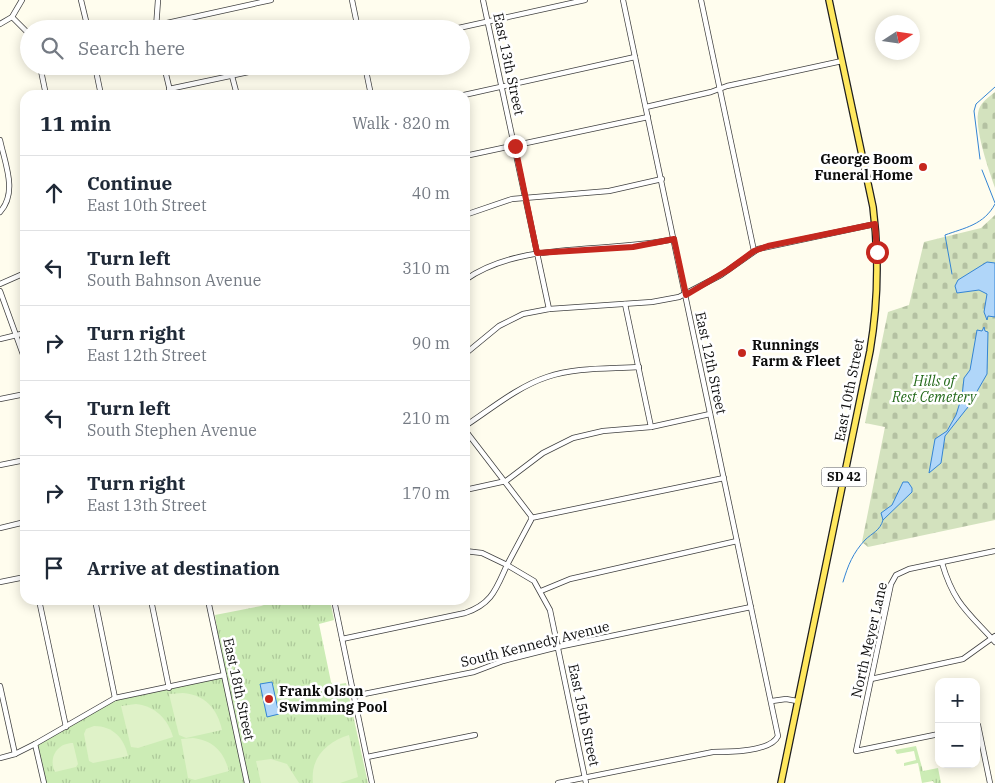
<!DOCTYPE html>
<meta charset="utf-8">
<style>
:root{--surface:#fff;--page:#f2f2f3;--text:#1f2937;--muted:#747a83;--line:#e0e1e3}
body{margin:0;font-family:"IBM Plex Serif",serif;background:var(--page);color:var(--text)}
.controls{position:absolute;right:15px;bottom:15px;display:grid;overflow:hidden;border-radius:10px;box-shadow:0 2px 12px #0003}
.controls button{width:45px;height:45px;display:grid;place-items:center;padding:0;border:0;border-bottom:1px solid var(--line);background:var(--surface);color:var(--text);font:25px sans-serif}
.compass{position:absolute;left:875px;top:15px;width:45px;height:45px;border-radius:50%;background:var(--surface);box-shadow:0 2px 12px #0003;rotate:78deg}
.stop{position:absolute;width:15px;height:15px;margin:-11px;border:4px solid #c5271e;border-radius:50%;background:#fff}
.stop.end{background:#c5271e;border-color:#fff;box-shadow:0 1px 5px #0008}
.list{margin:0;padding:0;list-style:none}
h2{display:flex;justify-content:space-between;align-items:center;height:65px;margin:0;padding:0 20px;font-size:21px}
h2 small{font-size:16px;font-weight:400;color:var(--muted)}
.list li{display:grid;grid-template-columns:32px 1fr auto;gap:15px;align-items:center;box-sizing:border-box;height:75px;padding:0 20px;border-top:1px solid var(--line)}
.list b{display:block;font-size:19px;white-space:nowrap}
.list p{margin:0;font-size:16px;white-space:nowrap;color:var(--muted)}
.list em{font-size:16px;font-style:normal;color:var(--muted)}
.icon{flex:none;width:28px;height:28px;fill:none;stroke:currentColor;stroke-width:2;stroke-linecap:round;stroke-linejoin:round}
.map{position:relative;flex:none;width:995px;height:783px;overflow:hidden}
.search{position:absolute;background:var(--surface);box-shadow:0 2px 12px #0003;left:20px;top:20px;width:450px;height:55px;display:flex;align-items:center;gap:12px;box-sizing:border-box;padding:0 18px;border-radius:28px;color:var(--muted);font-size:19px}
.panel{position:absolute;background:var(--surface);box-shadow:0 2px 12px #0003;left:20px;top:90px;width:450px;height:515px;border-radius:15px}
.map>svg:first-child{display:block}
.grass{fill:url(#grass-tufts)}
.cemetery{fill:url(#cemetery-stones)}
.pitch{fill:#dff2c8}
.water{fill:#b0d6f9;stroke:#3384d4}
.lines{fill:none;stroke-linecap:round;stroke-linejoin:round}
.stream{stroke:#3384d4;stroke-width:1}
.minor-casing{stroke:#404040;stroke-width:6}
.major-casing{stroke:#1e1e1e;stroke-width:8}
.minor{stroke:#fff;stroke-width:4.5}
.major{stroke:#ffe85e;stroke-width:5.5}
.route{stroke:#c5271e;stroke-width:6}
.poi-dot{fill:#c5271e;stroke:#fff;stroke-width:2}
.labels{text-anchor:middle;stroke-width:5;stroke-linejoin:round;paint-order:stroke}
.shield{fill:#fff;stroke:#565656;stroke-width:1}
.shield-label{font-size:12px;font-weight:bold;fill:#0d0d0d}
.street-label{font-size:14px;fill:#0d0d0d;stroke:#fff}
.poi-label{font-size:14px;font-weight:bold;fill:#0d0d0d;stroke:#fff;text-anchor:start}
.park-label{font-size:14px;font-style:italic;fill:#23691a;stroke:#fff}
</style>
<div class="map">
<svg width="995" height="783" viewBox="0 0 995 783">
<defs>
<pattern id="grass-tufts" width="24" height="20" patternUnits="userSpaceOnUse" patternTransform="scale(1.25)"><rect width="24" height="20" fill="#ccecb5"/><path d="M3 7l-1-3M5 7V3M7 7l1-3M15 17l-1-3M17 17v-4M19 17l1-3" fill="none" stroke="#aec99a"/></pattern>
<pattern id="cemetery-stones" width="16" height="16" patternUnits="userSpaceOnUse" patternTransform="scale(1.25)"><rect width="16" height="16" fill="#d3e2be"/><path d="M2 7V4a2 2 0 0 1 4 0v3zM10 15v-3a2 2 0 0 1 4 0v3z" fill="#b4c1a2"/></pattern>
</defs>
<rect width="100%" height="100%" fill="#fffdee"/>
<g class="grass">
<polygon points="278,600 330,600 334,620 319,624 331,682 333,685 346,683 368,783 44,783 35,744 115,698 224,676 215,615 261,606"/>
<polygon points="916,746 923,771 938,768 941,783 934,783 933,781 922,783 918,763 904,766 904,763 916,760 914,751 897,754 895,750"/>
</g>
<g class="cemetery">
<path d="M995 92V188C989 171 973 126 979 109 982 101 989 97 995 92Z"/>
<polygon points="995,215 995,520 868,547 862,542 885,427 865,423 888,312 909,305 924,242 981,228"/>
</g>
<g class="pitch">
<path d="M183 693C205 695 217 708 222 730L186 738 179 735 169 694Z"/>
<path d="M136 704C155 706 168 719 173 737L138 748 131 747 121 706Z"/>
<path d="M94 726C113 726 124 738 128 756L93 763 89 761 84 734 86 729Z"/>
<path d="M349 735 358 777 340 783H313C310 757 327 742 349 735Z"/>
<path d="M193 738C214 741 223 751 229 771L195 780 188 778 181 739Z"/>
<path d="M73 743 78 764 76 767 55 772C48 758 57 743 73 743Z"/>
<polygon points="271,759 287,764 299,783 261,783 256,761"/>
</g>
<g class="water">
<polygon points="987,262 995,263 995,317 988,316 987,320 984,312 987,294 979,290 957,293 955,286 958,280"/>
<polygon points="984,327 985,331 988,332 987,374 968,407 945,436 941,463 929,473 935,439 947,431 956,415 962,396 964,378 970,370 977,330 982,331"/>
<polygon points="903,482 908,482 912,488 912,492 883,520 881,513 892,505"/>
<polygon points="272,682 279,714 267,717 260,684"/>
</g>
<g class="lines">
<g class="stream">
<polyline points="980,159 974,111 976,104 995,87"/>
<polyline points="982,170 995,203"/>
<path d="M952 274 945 235C964 228 984 225 995 204"/>
<path d="M843 582C848 565 853 553 865 540 872 533 880 531 883 520"/>
</g>
<defs>
<g id="minor">
<polyline points="81,0 88,29"/>
<polyline points="352,0 358,29"/>
<polyline points="483,0 549,309"/>
<polyline points="701,0 754,251"/>
<polyline points="12,17 29,34"/>
<polyline points="0,24 12,17 22,0"/>
<polyline points="156,28 158,0"/>
<polyline points="140,29 271,0"/>
<polyline points="454,29 585,0"/>
<polyline points="40,66 46,95"/>
<polyline points="95,66 101,95"/>
<polyline points="164,66 171,95"/>
<polyline points="365,66 371,95"/>
<polyline points="232,76 237,95"/>
<polyline points="169,89 277,66"/>
<polyline points="464,95 635,57"/>
<polyline points="646,107 711,92 727,86 842,61"/>
<path d="M0 140C5 164 18 192 0 212"/>
<polyline points="465,156 648,117"/>
<polyline points="465,215 512,199 609,191 662,179"/>
<path d="M465 280C521 240 608 254 674 239"/>
<polyline points="0,284 25,273"/>
<polyline points="0,291 25,360"/>
<polyline points="625,304 651,427"/>
<polyline points="0,339 25,333"/>
<polyline points="465,354 499,326 523,314 549,309 652,302 679,297 721,275 758,249 875,224"/>
<polyline points="0,399 25,394"/>
<path d="M465 426C491 409 517 387 547 377 576 367 609 369 639 367"/>
<polyline points="465,430 531,516 531,520 507,565 534,581 550,610 586,783"/>
<polyline points="0,465 25,460"/>
<polyline points="465,490 506,481 543,453 573,438 603,431 651,427 710,414"/>
<polyline points="531,518 724,478"/>
<polyline points="0,528 25,522"/>
<path d="M942 563C954 604 968 612 995 642"/>
<polyline points="0,582 25,577"/>
<polyline points="541,591 570,579 737,541"/>
<polyline points="39,600 66,727"/>
<polyline points="95,600 115,698"/>
<polyline points="151,600 169,688"/>
<polyline points="208,600 247,783"/>
<polyline points="334,600 372,783"/>
<path d="M342 639 465 613C492 604 496 589 507 565L482 553 465 551"/>
<polyline points="871,679 963,659 995,636"/>
<polyline points="0,686 15,754"/>
<polyline points="354,696 474,672 503,661 558,647 751,607"/>
<polyline points="772,701 786,699 797,701"/>
<polyline points="976,726 978,725 990,783"/>
<polyline points="939,734 856,751 891,584 896,575 909,569 995,551"/>
<polyline points="35,744 44,783"/>
<polyline points="367,757 475,735"/>
<polyline points="0,758 15,754 35,744 115,698 224,675"/>
<path d="M558 783 713 752C728 752 771 752 778 736L623 0"/>
</g>
<path id="major" d="M781 783 870 351C878 304 879 255 873 207L829 0"/>
</defs>
<use href="#minor" class="minor-casing"/>
<use href="#major" class="major-casing"/>
<use href="#minor" class="minor"/>
<use href="#major" class="major"/>
</g>
<g class="lines">
<polyline class="route" points="515,146 537,253 633,247 674,239 686,295 728,270 754,251 768,246 875,224 877,252"/>
</g>
<g class="poi-dot">
<circle cx="923" cy="167" r="5"/>
<circle cx="742" cy="353" r="5"/>
<circle cx="269" cy="699" r="5"/>
</g>
<g class="labels">
<rect class="shield" x="821.5" y="467.5" width="45" height="19" rx="4"/>
<g class="shield-label">
<text x="844" y="481">SD 42</text>
</g>
<g class="street-label">
<text transform="translate(509 64) rotate(78)" y="5">East 13th Street</text>
<text transform="translate(711 363) rotate(78)" y="5">East 12th Street</text>
<text transform="translate(849 390) rotate(-79)" y="5">East 10th Street</text>
<text transform="translate(869 640) rotate(-77)" y="5">North Meyer Lane</text>
<text transform="translate(535 644) rotate(-14)" y="5">South Kennedy Avenue</text>
<text transform="translate(239 689) rotate(78)" y="5">East 18th Street</text>
<text transform="translate(584 715) rotate(78)" y="5">East 15th Street</text>
</g>
<g class="poi-label">
<text x="913" y="164" text-anchor="end">George Boom<tspan x="913" dy="16">Funeral Home</tspan></text>
<text x="752" y="350">Runnings<tspan x="752" dy="16">Farm &amp; Fleet</tspan></text>
<text x="279" y="696">Frank Olson<tspan x="279" dy="16">Swimming Pool</tspan></text>
</g>
<g class="park-label">
<text x="934" y="386">Hills of<tspan x="934" dy="16">Rest Cemetery</tspan></text>
</g>
</g>
</svg>
<div class="controls">
<button>+</button>
<button>−</button>
</div>
<svg class="compass" viewBox="-18 -18 36 36"><path d="M0-13l5 13h-10z" fill="#e53935"/><path d="M0 13l5-13h-10z" fill="#747a83"/></svg>
<div class="stop" style="left:877px;top:252px"></div>
<div class="stop end" style="left:515px;top:146px"></div>
<div class="search"><svg class="icon" aria-label="search" viewBox="0 0 24 24"><circle cx="10" cy="10" r="6"/><path d="M15 15l6 6"/></svg>Search here</div>
<section class="panel">
<h2>11 min<small>Walk · 820 m</small></h2>
<ul class="list">
<li><svg class="icon" aria-label="ahead" viewBox="0 0 24 24"><path d="M12 20V5M6 11l6-6 6 6"/></svg><div><b>Continue</b><p>East 10th Street</p></div><em>40 m</em></li>
<li><svg class="icon" aria-label="left" viewBox="0 0 24 24"><path d="M17 20v-9H6M10 6l-5 5 5 5"/></svg><div><b>Turn left</b><p>South Bahnson Avenue</p></div><em>310 m</em></li>
<li><svg class="icon" aria-label="right" viewBox="0 0 24 24"><path d="M7 20v-9h11M14 6l5 5-5 5"/></svg><div><b>Turn right</b><p>East 12th Street</p></div><em>90 m</em></li>
<li><svg class="icon" aria-label="left" viewBox="0 0 24 24"><path d="M17 20v-9H6M10 6l-5 5 5 5"/></svg><div><b>Turn left</b><p>South Stephen Avenue</p></div><em>210 m</em></li>
<li><svg class="icon" aria-label="right" viewBox="0 0 24 24"><path d="M7 20v-9h11M14 6l5 5-5 5"/></svg><div><b>Turn right</b><p>East 13th Street</p></div><em>170 m</em></li>
<li><svg class="icon" aria-label="arrive" viewBox="0 0 24 24"><path d="M6 21V4h12l-3 4 3 4H6"/></svg><div><b>Arrive at destination</b></div></li>
</ul>
</section>
</div>
